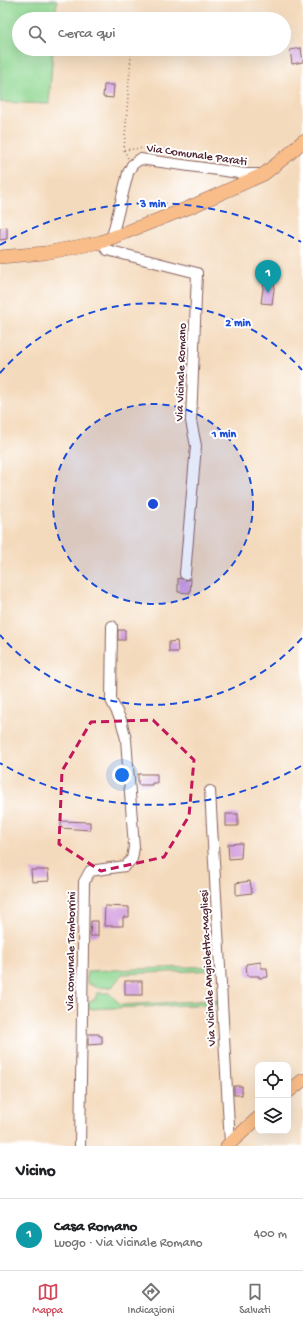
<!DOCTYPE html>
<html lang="it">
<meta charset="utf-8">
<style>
:root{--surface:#fff;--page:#f6f6f6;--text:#202124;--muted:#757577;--line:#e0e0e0;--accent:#d1495b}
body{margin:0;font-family:"Gochi Hand",sans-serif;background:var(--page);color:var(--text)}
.controls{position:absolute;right:12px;bottom:12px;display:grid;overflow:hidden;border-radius:8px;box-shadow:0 4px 16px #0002}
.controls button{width:36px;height:36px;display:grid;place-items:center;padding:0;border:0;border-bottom:1px solid var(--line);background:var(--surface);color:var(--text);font:20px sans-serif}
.you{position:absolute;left:122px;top:775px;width:14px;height:14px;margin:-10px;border:3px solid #fff;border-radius:50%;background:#1a73e8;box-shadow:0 0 0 6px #1a73e833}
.badge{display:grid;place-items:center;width:26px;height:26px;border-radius:50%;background:var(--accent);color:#fff;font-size:13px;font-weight:700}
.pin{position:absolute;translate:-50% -33px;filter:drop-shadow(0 1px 2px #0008)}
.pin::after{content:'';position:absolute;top:21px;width:14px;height:12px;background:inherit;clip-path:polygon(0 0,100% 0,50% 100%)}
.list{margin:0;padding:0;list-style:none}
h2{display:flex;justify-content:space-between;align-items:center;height:52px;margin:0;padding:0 16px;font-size:17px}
h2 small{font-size:13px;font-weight:400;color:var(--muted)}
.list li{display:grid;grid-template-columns:26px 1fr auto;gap:12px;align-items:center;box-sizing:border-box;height:72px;padding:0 16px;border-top:1px solid var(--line)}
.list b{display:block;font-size:15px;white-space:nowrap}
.list p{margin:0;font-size:13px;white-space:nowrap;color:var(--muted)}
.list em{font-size:13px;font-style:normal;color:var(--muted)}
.icon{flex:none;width:22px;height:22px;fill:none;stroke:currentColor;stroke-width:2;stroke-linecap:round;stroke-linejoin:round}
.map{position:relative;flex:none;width:303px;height:1146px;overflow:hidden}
.search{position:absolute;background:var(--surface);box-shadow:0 4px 16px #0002;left:12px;right:12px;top:12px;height:44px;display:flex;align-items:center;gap:10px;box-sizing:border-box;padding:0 14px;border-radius:22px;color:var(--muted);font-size:15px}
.sheet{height:124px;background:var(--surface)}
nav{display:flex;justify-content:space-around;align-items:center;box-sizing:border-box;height:56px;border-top:1px solid var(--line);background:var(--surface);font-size:11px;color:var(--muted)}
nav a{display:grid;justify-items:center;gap:2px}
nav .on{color:var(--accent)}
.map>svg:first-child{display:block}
.green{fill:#8fd792;stroke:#6c7b5e}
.building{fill:#d29ddf}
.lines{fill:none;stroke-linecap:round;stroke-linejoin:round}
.minor-casing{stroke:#86605e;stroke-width:12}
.major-casing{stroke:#86605e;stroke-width:14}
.path{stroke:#86605e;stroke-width:1.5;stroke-dasharray:1 3;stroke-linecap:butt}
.minor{stroke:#fff;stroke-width:10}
.major{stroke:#f8bd89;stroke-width:13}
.marked{fill:none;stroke:#c2185b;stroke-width:3;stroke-dasharray:8 5;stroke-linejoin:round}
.ring{fill:none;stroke:#1d4ed8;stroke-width:2;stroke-dasharray:7 5}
.labels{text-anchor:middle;stroke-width:4;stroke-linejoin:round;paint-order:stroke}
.street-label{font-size:12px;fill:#4a1f2b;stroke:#fff}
.centre{fill:#1d4ed8;stroke:#fff;stroke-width:2}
.ring-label{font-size:12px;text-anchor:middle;font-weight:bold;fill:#1d4ed8;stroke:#fff;stroke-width:4;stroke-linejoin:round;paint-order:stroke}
</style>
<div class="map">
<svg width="303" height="1146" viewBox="0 0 303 1146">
<rect width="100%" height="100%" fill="#fff"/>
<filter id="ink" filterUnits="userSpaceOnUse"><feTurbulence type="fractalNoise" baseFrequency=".025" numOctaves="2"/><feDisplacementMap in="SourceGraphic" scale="8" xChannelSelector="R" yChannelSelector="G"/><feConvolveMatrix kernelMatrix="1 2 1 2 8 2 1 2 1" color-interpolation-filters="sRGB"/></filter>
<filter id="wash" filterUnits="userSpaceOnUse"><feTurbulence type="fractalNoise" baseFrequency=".012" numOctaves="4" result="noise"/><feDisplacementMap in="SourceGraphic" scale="16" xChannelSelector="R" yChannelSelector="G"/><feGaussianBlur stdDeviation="0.9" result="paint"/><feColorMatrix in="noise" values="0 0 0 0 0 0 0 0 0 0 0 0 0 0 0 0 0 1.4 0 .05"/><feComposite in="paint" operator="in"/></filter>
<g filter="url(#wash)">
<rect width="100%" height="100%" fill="#f4dabc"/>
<g class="green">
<polygon points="0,0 57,0 55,19 19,19 19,49 53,49 49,104 0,102"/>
<polygon points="217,966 217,970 122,974 112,987 98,988 87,983 87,971"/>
<polygon points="97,993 109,993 121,1005 218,1000 219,1004 87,1009 87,1001 95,1000"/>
</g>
<g id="blocks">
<g class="building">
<polygon points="301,48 303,62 292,64 290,50"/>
<polygon points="104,85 114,85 113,98 103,97"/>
<polygon points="7,227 7,239 0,240 0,228"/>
<polygon points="264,281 275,282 272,304 261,303"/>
<polygon points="178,578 185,580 191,579 190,593 178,592"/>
<rect x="118" y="630" width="7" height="10"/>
<polygon points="177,641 178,652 169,652 169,642"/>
<polygon points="138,774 157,774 157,783 152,783 152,785 138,785"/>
<rect x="226" y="814" width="12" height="12"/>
<polygon points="61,821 90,822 90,830 61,828"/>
<polygon points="242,843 241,858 229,859 228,844"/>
<polygon points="31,870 48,870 49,881 32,882"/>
<polygon points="250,881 252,893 236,895 236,883"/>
<polygon points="105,906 129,907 129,917 123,917 123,926 104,926"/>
<polygon points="91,921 98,921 98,936 90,936"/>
<polygon points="261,962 261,968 267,968 268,977 259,978 259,976 247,976 246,964"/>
<rect x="125" y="981" width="17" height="14"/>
<polygon points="88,1034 99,1034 99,1036 102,1036 102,1044 88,1045"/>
<rect x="234" y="1086" width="8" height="9"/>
</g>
</g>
</g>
<g filter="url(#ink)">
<use href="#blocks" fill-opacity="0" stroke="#86605e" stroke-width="1"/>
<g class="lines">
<defs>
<g id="minor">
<polyline points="112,237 128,173 132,165 140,159 246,174 261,174"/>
<polyline points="101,242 107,250 197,273 191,421 196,446 185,574"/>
<polyline points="210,791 230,1143"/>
<polyline points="80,1146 84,882 90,871 125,866 132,859 134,847 126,739 121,720 111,700 112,626"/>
</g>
<g id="major">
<polyline points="0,257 45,253 101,242 188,208 264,174 289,154 303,141"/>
<polyline points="288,1092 303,1080"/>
<polyline points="227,1146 258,1118"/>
</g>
</defs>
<use href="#minor" class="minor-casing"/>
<use href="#major" class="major-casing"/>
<g class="path">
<path d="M124 150C150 146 169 150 196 154"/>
<polyline points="128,158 124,150 131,55"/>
</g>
<use href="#minor" class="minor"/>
<use href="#major" class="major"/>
</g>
</g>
<path class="marked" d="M153 720 194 760 189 816 164 857 101 871 59 844 62 771 91 722Z"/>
<circle cx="153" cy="504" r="100" fill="#1d4ed8" fill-opacity=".12"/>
<g class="ring">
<circle cx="153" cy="504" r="100"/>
<path d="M302 638A201 201 0 0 1 0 635M0 373A201 201 0 0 1 302 370"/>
<path d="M301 766A301 301 0 0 1 0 763M0 245A301 301 0 0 1 301 242"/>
</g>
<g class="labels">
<g class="street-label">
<text transform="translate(197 154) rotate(8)" y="4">Via Comunale Parati</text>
<text transform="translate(180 372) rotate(-88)" y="4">Via Vicinale Romano</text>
<text transform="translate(70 951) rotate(-89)" y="4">Via comunale Tamborrini</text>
<text transform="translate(207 968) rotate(-93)" y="4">Via Vicinale Angioletta-Magliesi</text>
</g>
</g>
<circle cx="153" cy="504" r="6" class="centre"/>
<g class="ring-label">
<text x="153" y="207">3 min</text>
<text x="238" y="326">2 min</text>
<text x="224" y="437">1 min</text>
</g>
</svg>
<div class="controls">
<button><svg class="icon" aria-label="locate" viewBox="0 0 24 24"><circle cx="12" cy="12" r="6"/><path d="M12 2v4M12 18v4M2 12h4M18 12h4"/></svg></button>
<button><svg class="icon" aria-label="layers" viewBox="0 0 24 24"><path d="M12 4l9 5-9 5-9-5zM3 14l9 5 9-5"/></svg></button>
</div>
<div class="you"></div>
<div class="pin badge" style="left:268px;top:293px;background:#0f9aa8">1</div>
<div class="search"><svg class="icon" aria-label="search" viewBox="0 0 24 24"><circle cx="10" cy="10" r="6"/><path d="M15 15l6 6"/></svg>Cerca qui</div>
</div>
<section class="sheet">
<h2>Vicino<small></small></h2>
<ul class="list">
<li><span class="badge" style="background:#0f9aa8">1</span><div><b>Casa Romano</b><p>Luogo · Via Vicinale Romano</p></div><em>400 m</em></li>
</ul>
</section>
<nav>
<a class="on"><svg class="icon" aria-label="map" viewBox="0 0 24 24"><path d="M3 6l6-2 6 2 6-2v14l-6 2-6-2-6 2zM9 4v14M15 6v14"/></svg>Mappa</a>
<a><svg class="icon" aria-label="directions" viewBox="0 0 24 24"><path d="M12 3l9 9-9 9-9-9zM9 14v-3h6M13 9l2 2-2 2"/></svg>Indicazioni</a>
<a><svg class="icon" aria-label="saved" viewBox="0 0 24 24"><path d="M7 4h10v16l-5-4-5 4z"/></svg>Salvati</a>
</nav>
